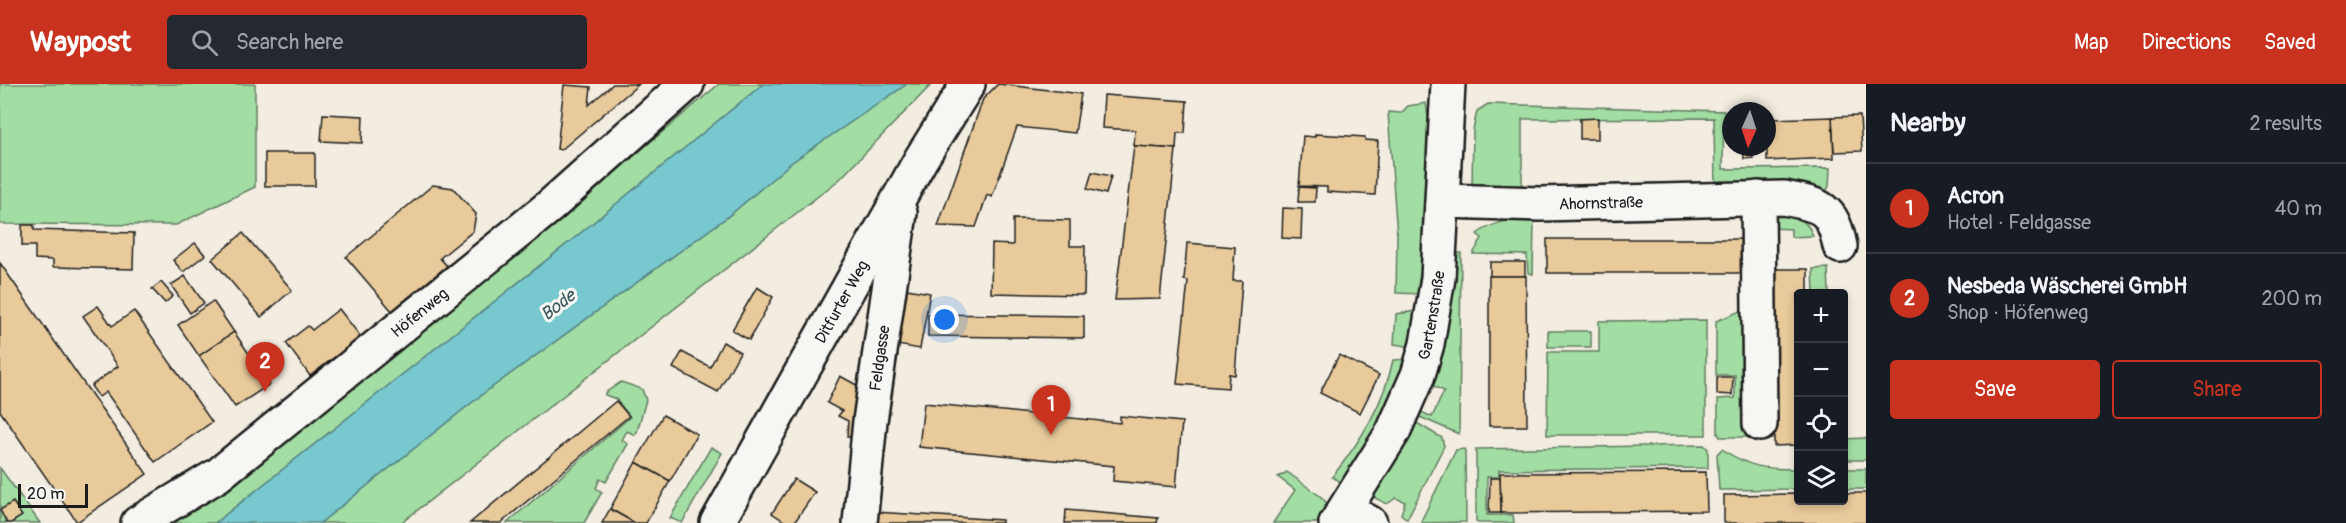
<!DOCTYPE html>
<meta charset="utf-8">
<style>
:root{--surface:#171b24;--page:#242831;--text:#f1f3f6;--muted:#9ea1a6;--line:#363941;--accent:#c8321e}
body{margin:0;font-family:Pangolin,sans-serif;background:var(--page);color:var(--text)}
.controls{position:absolute;right:18px;bottom:18px;display:grid;overflow:hidden;border-radius:6px;box-shadow:0 3px 9px #0003}
.controls button{width:54px;height:54px;display:grid;place-items:center;padding:0;border:0;border-bottom:2px solid var(--line);background:var(--surface);color:var(--text);font:30px sans-serif}
.compass{position:absolute;left:1722px;top:18px;width:54px;height:54px;border-radius:50%;background:var(--surface);box-shadow:0 3px 9px #0003;rotate:183deg}
.scale{position:absolute;left:18px;bottom:15px;width:70px;box-sizing:border-box;padding-left:6px;border:3px solid #1c1c1c;border-top:0;font-size:16px;line-height:21px;white-space:nowrap;color:#1c1c1c;-webkit-text-stroke:4px #f6f6f2;paint-order:stroke}
.you{position:absolute;left:945px;top:236px;width:21px;height:21px;margin:-15px;border:4px solid #fff;border-radius:50%;background:#1a73e8;box-shadow:0 0 0 9px #1a73e833}
.badge{display:grid;place-items:center;width:39px;height:39px;border-radius:50%;background:var(--accent);color:#fff;font-size:20px;font-weight:700}
.pin{position:absolute;translate:-50% -50px;filter:drop-shadow(0 2px 3px #0008)}
.pin::after{content:'';position:absolute;top:32px;width:21px;height:18px;background:inherit;clip-path:polygon(0 0,100% 0,50% 100%)}
.list{margin:0;padding:0;list-style:none}
h2{display:flex;justify-content:space-between;align-items:center;height:78px;margin:0;padding:0 24px;font-size:26px}
h2 small{font-size:20px;font-weight:400;color:var(--muted)}
.list li{display:grid;grid-template-columns:39px 1fr auto;gap:18px;align-items:center;box-sizing:border-box;height:90px;padding:0 24px;border-top:2px solid var(--line)}
.list b{display:block;font-size:22px;white-space:nowrap}
.list p{margin:0;font-size:20px;white-space:nowrap;color:var(--muted)}
.list em{font-size:20px;font-style:normal;color:var(--muted)}
.actions{display:flex;gap:12px;padding:18px 24px}
.actions a{flex:1;padding:14px 0;border:2px solid var(--accent);border-radius:6px;text-align:center;font-size:21px;color:var(--accent)}
.actions .main{background:var(--accent);color:#fff}
.icon{flex:none;width:33px;height:33px;fill:none;stroke:currentColor;stroke-width:2;stroke-linecap:round;stroke-linejoin:round}
.map{position:relative;flex:none;width:1866px;height:439px;overflow:hidden}
header{display:flex;align-items:center;gap:36px;box-sizing:border-box;height:84px;padding:0 30px;background:var(--accent);color:#fff}
header strong{font-size:28px}
nav{display:flex;gap:33px;margin-inline-start:auto;font-size:21px}
.search{width:420px;height:54px;background:var(--page);display:flex;align-items:center;gap:15px;box-sizing:border-box;padding:0 21px;border-radius:6px;color:var(--muted);font-size:22px}
main{display:flex}
aside{flex:1;background:var(--surface)}
.map>svg:first-child{display:block}
.green{fill:#a2dda3;stroke:#5f7c60;stroke-width:1.5}
.water{fill:#78c9cf;stroke:#538487;stroke-width:1.5}
.building{fill:#e8ca9b;stroke:#1c1c1c;stroke-width:1.5}
.lines{fill:none;stroke-linecap:round;stroke-linejoin:round}
.minor-casing{stroke:#1c1c1c;stroke-width:38}
.minor{stroke:#f6f6f2;stroke-width:33}
.labels{text-anchor:middle;stroke-width:6;stroke-linejoin:round;paint-order:stroke}
.street-label{font-size:16px;fill:#1c1c1c;stroke:#f6f6f2}
.water-label{font-size:18px;font-style:italic;fill:#3c595b;stroke:#f6f6f2}
</style>
<header>
<strong>Waypost</strong>
<div class="search"><svg class="icon" aria-label="search" viewBox="0 0 24 24"><circle cx="10" cy="10" r="6"/><path d="M15 15l6 6"/></svg>Search here</div>
<nav><a>Map</a><a>Directions</a><a>Saved</a></nav>
</header>
<main>
<div class="map">
<svg width="1866" height="439" viewBox="0 0 1866 439">
<rect width="100%" height="100%" fill="#f3ede1"/>
<filter id="ink" filterUnits="userSpaceOnUse"><feTurbulence type="fractalNoise" baseFrequency=".0167" numOctaves="2"/><feDisplacementMap in="SourceGraphic" scale="12" xChannelSelector="R" yChannelSelector="G"/><feConvolveMatrix kernelMatrix="1 2 1 2 8 2 1 2 1" color-interpolation-filters="sRGB"/></filter>
<g filter="url(#ink)">
<g class="green">
<polygon points="0,0 255,0 255,103 176,141 0,140"/>
<polygon points="719,0 763,0 572,156 215,439 157,439 555,139"/>
<polygon points="907,0 932,0 840,95 401,439 320,439 484,309 730,131 792,78"/>
<polygon points="1426,19 1429,39 1422,210 1396,209 1397,152 1388,28 1401,29 1408,22"/>
<polygon points="1488,20 1724,27 1723,85 1830,84 1829,102 1825,110 1715,106 1714,34 1522,35 1522,106 1497,105 1472,100 1473,46 1477,27"/>
<path d="M1770 131C1790 133 1805 129 1813 152L1791 153V145L1769 144Z"/>
<path d="M1531 134 1534 137 1533 190 1528 189 1527 171 1473 170 1482 154 1477 150C1493 138 1511 135 1531 134Z"/>
<polygon points="1458,169 1461,169 1459,350 1413,330 1415,325 1432,333 1444,307 1427,299 1440,264"/>
<polygon points="1828,184 1829,209 1814,209 1813,185"/>
<polygon points="1750,223 1750,353 1720,353 1718,350 1718,315 1735,314 1735,291 1716,291 1716,237"/>
<polygon points="1417,227 1412,263 1394,260 1396,230"/>
<polygon points="1706,236 1706,351 1547,351 1548,268 1599,268 1599,237"/>
<rect x="1548" y="247" width="43" height="16"/>
<path d="M1411 275 1350 398 1342 399 1332 393C1360 358 1384 320 1393 276Z"/>
<polygon points="621,298 642,305 646,316 637,348 635,351 627,347 622,356 628,360 606,398 600,395 596,404 602,408 584,439 507,439 630,333 616,315 605,311 605,309"/>
<polygon points="1415,338 1442,354 1444,362 1407,435 1401,430 1405,418 1396,414 1387,420 1375,414 1374,405"/>
<polygon points="1866,354 1866,376 1844,376 1844,355"/>
<polygon points="1704,361 1708,365 1708,384 1499,386 1499,393 1487,393 1487,431 1513,431 1514,439 1478,439 1476,437 1476,365"/>
<polygon points="711,363 722,369 682,439 670,434"/>
<polygon points="1465,365 1466,438 1423,439 1421,437 1456,366"/>
<path d="M1722 365C1750 384 1765 385 1798 385V405L1719 406 1717 370Z"/>
<polygon points="0,384 40,439 0,439"/>
<rect x="1844" y="385" width="22" height="20"/>
<polygon points="1287,388 1320,412 1327,419 1327,429 1320,439 1273,439 1295,406 1278,393"/>
</g>
<polygon class="water" points="763,0 907,0 792,78 730,131 484,309 320,439 215,439 572,156"/>
<g class="building">
<polygon points="613,0 639,0 561,66 557,65 564,1 591,3 589,21"/>
<polygon points="998,0 1081,10 1075,49 1017,43 992,113 987,111 976,143 938,142 983,15"/>
<polygon points="1104,11 1187,17 1185,49 1177,49 1176,65 1134,62 1135,46 1102,44"/>
<polygon points="323,30 363,32 362,59 321,57"/>
<polygon points="1860,32 1862,67 1834,68 1832,33"/>
<polygon points="1832,33 1834,74 1767,77 1767,35"/>
<polygon points="1598,34 1598,55 1580,55 1580,35"/>
<polygon points="1315,50 1365,53 1365,56 1378,57 1375,111 1327,108 1327,103 1299,102 1303,52 1315,53"/>
<polygon points="1134,62 1176,65 1160,215 1115,216"/>
<polygon points="1744,63 1753,63 1753,74 1744,75"/>
<rect x="265" y="69" width="50" height="33"/>
<polygon points="1092,88 1111,92 1106,110 1087,105"/>
<polygon points="433,101 453,104 476,130 473,147 440,174 447,182 392,227 346,173"/>
<polygon points="1299,103 1316,104 1315,118 1298,118"/>
<polygon points="1283,124 1302,125 1301,155 1282,154"/>
<polygon points="1013,135 1070,136 1070,162 1085,162 1084,211 991,209 992,160 1013,161"/>
<polygon points="22,141 34,141 34,146 134,149 133,185 53,183 53,176 35,175 35,162 22,162"/>
<polygon points="243,149 292,206 261,233 212,175"/>
<polygon points="1547,155 1749,155 1750,189 1547,189"/>
<polygon points="195,159 205,171 183,188 173,176"/>
<polygon points="1187,159 1235,163 1233,197 1242,197 1235,291 1229,290 1228,304 1177,300 1188,197 1184,196"/>
<rect x="1490" y="178" width="35" height="14"/>
<polygon points="0,179 147,390 77,438 0,327"/>
<polygon points="1773,185 1808,185 1808,210 1798,210 1798,361 1774,362"/>
<polygon points="185,192 204,219 190,229 171,201"/>
<polygon points="1489,192 1526,192 1527,342 1489,342"/>
<polygon points="161,198 173,212 165,219 152,205"/>
<polygon points="757,203 773,213 749,256 732,246"/>
<polygon points="907,205 930,209 920,265 897,261"/>
<polygon points="213,217 234,248 199,272 178,241"/>
<polygon points="98,222 112,242 134,227 212,338 155,378 106,308 99,313 91,302 118,282 83,232"/>
<polygon points="339,225 361,253 310,292 286,259 308,242 312,246"/>
<polygon points="928,230 1084,232 1084,254 928,252"/>
<polygon points="234,248 270,300 235,323 199,272"/>
<polygon points="723,258 740,268 718,308 673,284 682,268 710,283"/>
<polygon points="1339,271 1379,291 1360,329 1320,309"/>
<polygon points="840,292 866,306 861,353 847,353 848,337 838,332 842,327 827,319"/>
<polygon points="1717,293 1733,293 1732,311 1717,310"/>
<polygon points="616,317 629,332 501,439 470,439"/>
<polygon points="924,319 1120,339 1120,332 1182,338 1176,403 1113,397 1114,382 919,363"/>
<polygon points="663,331 697,350 670,397 636,378"/>
<polygon points="636,378 670,397 646,439 635,439 610,425"/>
<polygon points="1706,388 1707,427 1501,429 1500,389"/>
<polygon points="1490,394 1500,394 1501,429 1489,429"/>
<polygon points="794,395 815,408 794,439 787,439 772,429"/>
<polygon points="1844,409 1866,409 1866,439 1724,439 1724,411 1798,410 1798,416 1844,416"/>
<polygon points="13,418 22,432 11,439 7,439 0,426"/>
<polygon points="610,425 635,439 602,439"/>
<polygon points="1066,426 1158,434 1157,439 1065,439"/>
<polygon points="875,428 1002,436 1002,439 874,439"/>
</g>
<g class="lines">
<defs>
<g id="minor">
<polyline points="1758,114 1760,340"/>
<path id="s1" d="M1443 117 1539 120 1784 114C1820 121 1832 122 1840 162"/>
<polyline points="1346,426 1370,439"/>
<path id="s2" d="M138 439 218 391 549 123 687 0"/>
<path id="s3" d="M717 439 921 75 968 0"/>
<path id="s4" d="M860 439 870 337 900 129"/>
<path id="s5" d="M1336 439 1393 348 1418 291 1427 260 1438 194 1448 0"/>
</g>
</defs>
<use href="#minor" class="minor-casing"/>
<use href="#minor" class="minor"/>
</g>
</g>
<g class="labels">
<g class="street-label">
<text dy="6" stroke="none"><textPath href="#s1" startOffset="158">Ahornstraße</textPath></text>
<text dy="6" stroke="none"><textPath href="#s3" startOffset="254">Ditfurter Weg</textPath></text>
<text dy="6" stroke="none"><textPath href="#s2" startOffset="352">Höfenweg</textPath></text>
<text dy="6" stroke="none"><textPath href="#s5" startOffset="231">Gartenstraße</textPath></text>
<text dy="6" stroke="none"><textPath href="#s4" startOffset="166">Feldgasse</textPath></text>
</g>
<g class="water-label">
<text transform="translate(558 221) rotate(-38)" y="6">Bode</text>
</g>
</g>
</svg>
<div class="controls">
<button>+</button>
<button>−</button>
<button><svg class="icon" aria-label="locate" viewBox="0 0 24 24"><circle cx="12" cy="12" r="6"/><path d="M12 2v4M12 18v4M2 12h4M18 12h4"/></svg></button>
<button><svg class="icon" aria-label="layers" viewBox="0 0 24 24"><path d="M12 4l9 5-9 5-9-5zM3 14l9 5 9-5"/></svg></button>
</div>
<svg class="compass" viewBox="-18 -18 36 36"><path d="M0-13l5 13h-10z" fill="#e53935"/><path d="M0 13l5-13h-10z" fill="#9ea1a6"/></svg>
<div class="scale">20 m</div>
<div class="you"></div>
<div class="pin badge" style="left:1051px;top:351px">1</div>
<div class="pin badge" style="left:265px;top:308px">2</div>
</div>
<aside>
<h2>Nearby<small>2 results</small></h2>
<ul class="list">
<li><span class="badge">1</span><div><b>Acron</b><p>Hotel · Feldgasse</p></div><em>40 m</em></li>
<li><span class="badge">2</span><div><b>Nesbeda Wäscherei GmbH</b><p>Shop · Höfenweg</p></div><em>200 m</em></li>
</ul>
<div class="actions"><a class="main">Save</a><a>Share</a></div>
</aside>
</main>
